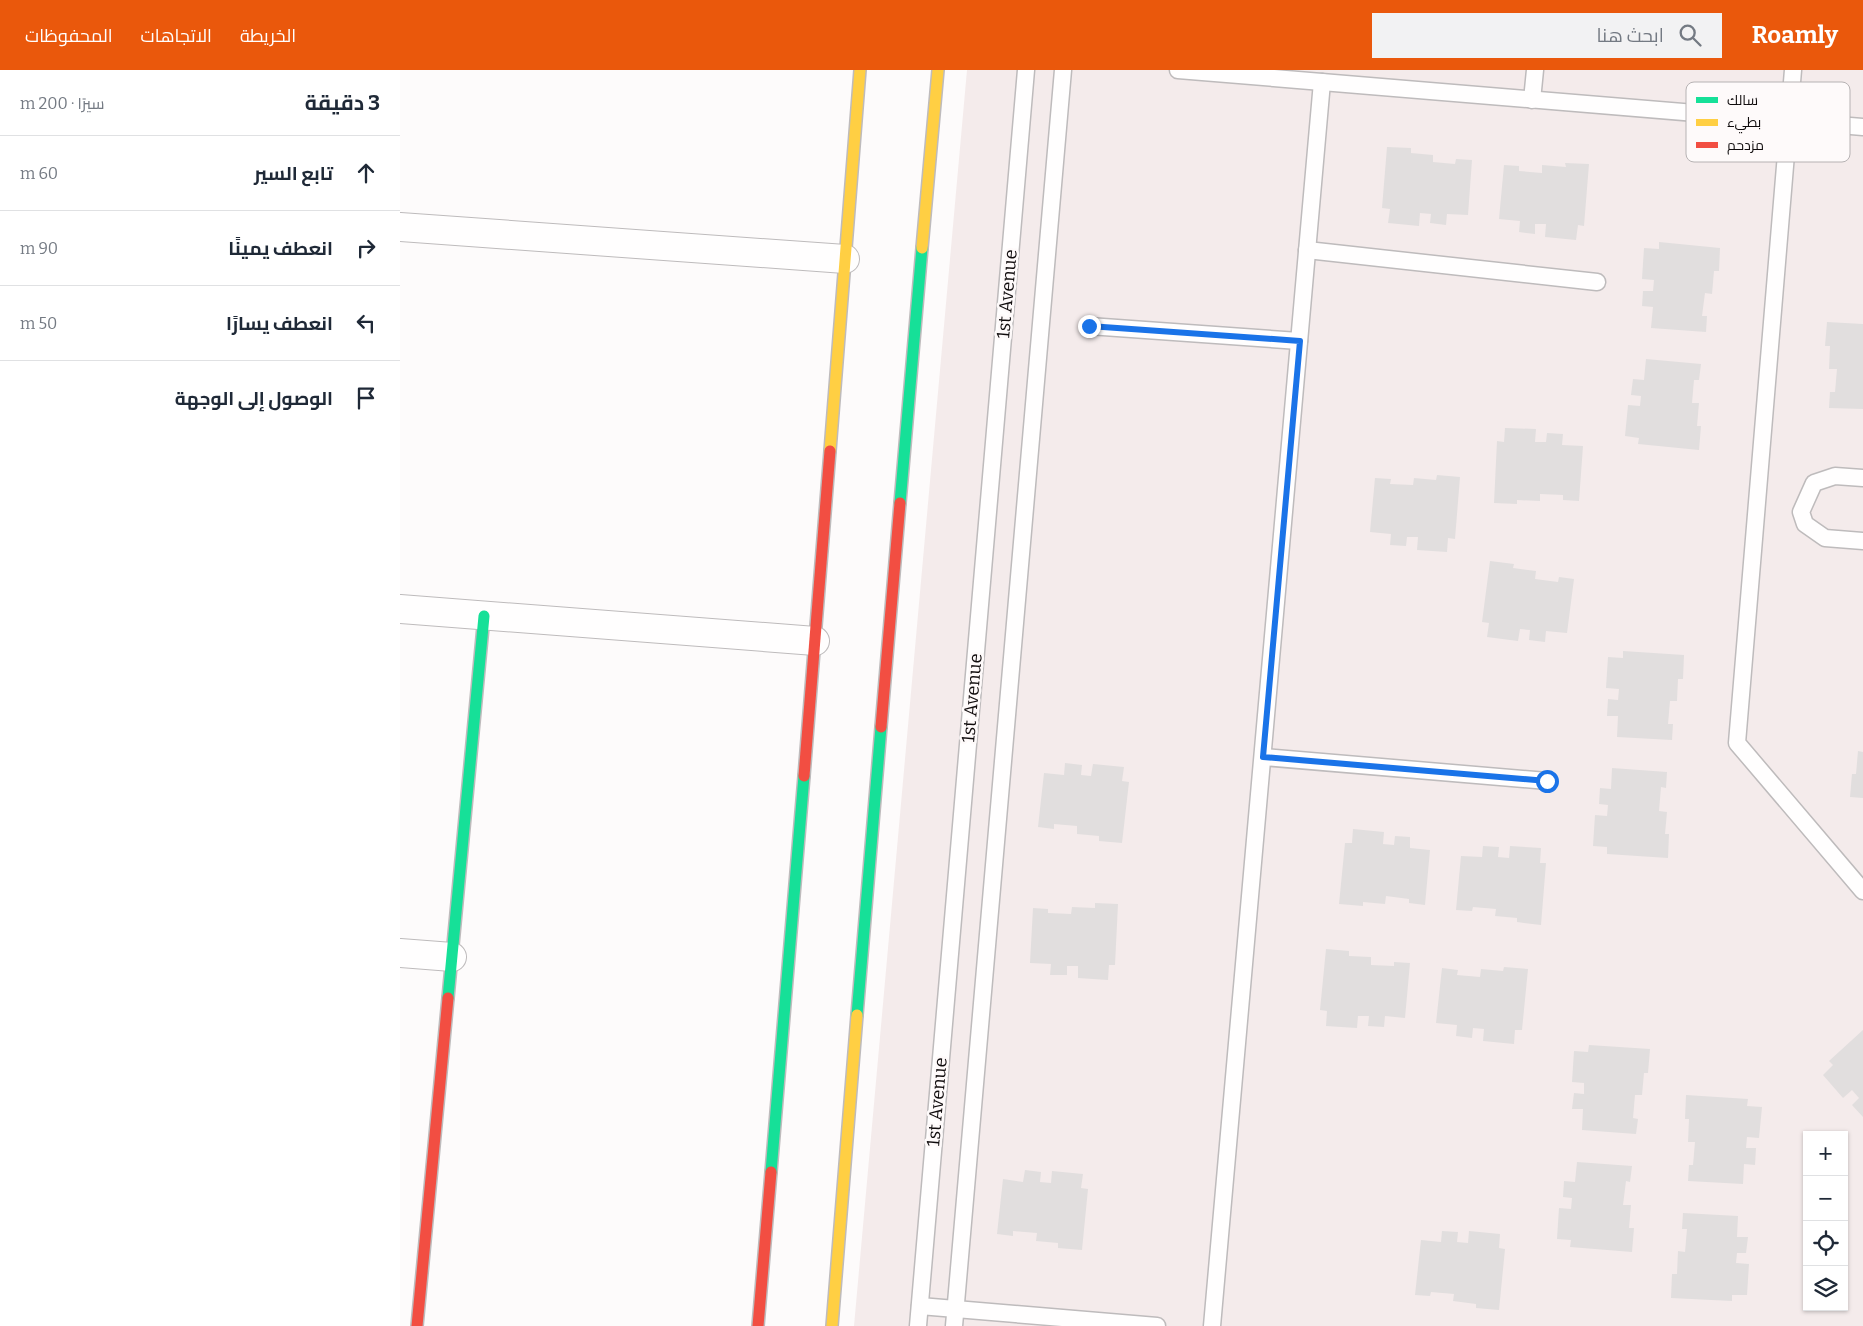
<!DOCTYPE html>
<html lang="ar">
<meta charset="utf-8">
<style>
:root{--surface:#fff;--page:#f2f2f3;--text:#1f2937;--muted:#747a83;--line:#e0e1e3;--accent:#ea580c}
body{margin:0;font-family:Bitter,Cairo,serif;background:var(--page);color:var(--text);direction:rtl}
.controls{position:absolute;right:15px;bottom:15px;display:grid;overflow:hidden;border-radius:0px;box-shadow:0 1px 4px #0004}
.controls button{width:45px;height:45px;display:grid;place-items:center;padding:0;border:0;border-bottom:1px solid var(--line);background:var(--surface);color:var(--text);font:25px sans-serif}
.stop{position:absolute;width:15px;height:15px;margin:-11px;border:4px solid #1a73e8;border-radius:50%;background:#fff}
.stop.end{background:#1a73e8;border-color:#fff;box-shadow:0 1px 5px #0008}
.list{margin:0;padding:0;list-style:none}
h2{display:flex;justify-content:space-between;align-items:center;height:65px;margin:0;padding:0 20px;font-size:21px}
h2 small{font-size:16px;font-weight:400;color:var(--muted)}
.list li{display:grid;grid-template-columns:32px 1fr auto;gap:15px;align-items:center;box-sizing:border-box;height:75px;padding:0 20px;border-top:1px solid var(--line)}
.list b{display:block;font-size:19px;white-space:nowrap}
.list em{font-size:16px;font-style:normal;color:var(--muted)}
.icon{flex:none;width:28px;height:28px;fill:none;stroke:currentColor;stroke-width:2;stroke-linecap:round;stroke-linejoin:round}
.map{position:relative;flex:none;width:1463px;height:1256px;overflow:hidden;direction:ltr}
header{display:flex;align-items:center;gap:30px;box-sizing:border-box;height:70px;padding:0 25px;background:var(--accent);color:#fff}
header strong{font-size:24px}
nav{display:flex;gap:28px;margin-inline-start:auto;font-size:18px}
.search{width:350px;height:45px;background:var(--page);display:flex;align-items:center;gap:12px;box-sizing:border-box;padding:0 18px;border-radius:0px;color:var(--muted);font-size:19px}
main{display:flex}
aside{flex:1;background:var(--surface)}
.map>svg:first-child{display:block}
.built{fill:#f4ebeb;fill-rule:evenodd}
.building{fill:#e1dede}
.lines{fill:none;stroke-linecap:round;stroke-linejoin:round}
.lane-casing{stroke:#bebbbc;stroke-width:19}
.street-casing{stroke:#bebbbc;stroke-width:30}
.fast-casing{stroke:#bebbbc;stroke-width:14}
.slow-casing{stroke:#bebbbc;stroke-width:14}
.jam-casing{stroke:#bebbbc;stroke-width:14}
.lane{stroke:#fffefe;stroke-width:16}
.street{stroke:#fffefe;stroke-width:28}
.fast{stroke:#16e098;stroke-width:11}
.slow{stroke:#ffcf43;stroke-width:11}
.jam{stroke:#f24e42;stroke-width:11}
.route{stroke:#1a73e8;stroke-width:6}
.labels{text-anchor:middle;stroke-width:5;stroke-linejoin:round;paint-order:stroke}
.street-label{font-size:18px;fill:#0f0b0c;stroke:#fefafa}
.key{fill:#fefafa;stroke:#b6b2b3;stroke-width:1}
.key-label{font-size:14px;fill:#0f0b0c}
</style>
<header>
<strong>Roamly</strong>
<div class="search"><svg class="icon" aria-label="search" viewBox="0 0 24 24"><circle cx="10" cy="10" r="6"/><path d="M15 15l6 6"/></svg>ابحث هنا</div>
<nav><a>الخريطة</a><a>الاتجاهات</a><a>المحفوظات</a></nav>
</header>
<main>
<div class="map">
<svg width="1463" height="1256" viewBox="0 0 1463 1256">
<rect width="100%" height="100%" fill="#fdfbfb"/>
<path class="built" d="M567 0H1463V1256H454ZM1407 1065H1444V1237H1407Z"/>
<g class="building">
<polygon points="987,77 1011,78 1011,83 1033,85 1033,92 1055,94 1056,89 1072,90 1068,145 1047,144 1046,155 1030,153 1031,144 1020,143 1019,156 988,153 990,139 982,138"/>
<polygon points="1165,93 1189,94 1184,156 1178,155 1176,170 1145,167 1146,154 1135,154 1135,164 1119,162 1120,151 1099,149 1104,95 1119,96 1119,101 1142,103 1142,95 1166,97"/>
<polygon points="1259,172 1320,178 1319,201 1314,201 1312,224 1305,223 1302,246 1307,246 1306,262 1251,258 1253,237 1242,236 1243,221 1253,221 1254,210 1242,209 1244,178 1259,179"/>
<polygon points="1427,252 1463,254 1463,339 1429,338 1430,322 1435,322 1437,299 1429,299 1430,276 1425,276"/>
<polygon points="1246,289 1301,294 1299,310 1294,310 1292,333 1299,333 1297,356 1301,356 1299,380 1238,374 1239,368 1225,366 1228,335 1240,336 1241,326 1231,325 1233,309 1244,310"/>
<polygon points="1105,358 1136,359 1135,372 1146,372 1147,363 1163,364 1162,375 1183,376 1179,431 1163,430 1163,425 1140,424 1140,431 1117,430 1117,434 1094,433 1097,371 1104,372"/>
<polygon points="1037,405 1060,407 1055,469 1048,468 1047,482 1017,480 1018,467 1007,467 1006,476 990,475 991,464 970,462 975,408 991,409 990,414 1013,415 1014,408 1036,410"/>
<polygon points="1090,491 1114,494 1113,498 1136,501 1135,509 1158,512 1159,507 1174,509 1167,563 1146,561 1145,572 1129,570 1130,560 1120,559 1118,571 1087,567 1089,553 1082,552"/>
<polygon points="1223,581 1284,585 1283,609 1278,609 1277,631 1270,631 1268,654 1273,654 1272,670 1217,667 1218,646 1207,646 1208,629 1218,630 1219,619 1206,618 1208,587 1223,588"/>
<polygon points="1458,681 1463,682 1463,728 1450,727 1452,704 1456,704"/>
<polygon points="665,693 682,695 681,705 691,706 693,694 724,697 722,711 729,712 722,773 699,771 699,766 677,764 677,756 654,754 654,759 638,757 644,703 664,705"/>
<polygon points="1212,698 1267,702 1266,718 1261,717 1259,741 1267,742 1265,764 1269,764 1268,788 1207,784 1207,777 1193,776 1195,745 1207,746 1208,735 1199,734 1200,718 1211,719"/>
<polygon points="953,759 984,762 983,774 994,775 995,766 1010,767 1010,778 1030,780 1025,835 1009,833 1009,829 986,826 985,834 963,832 963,836 939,834 945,773 952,773"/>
<polygon points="1083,776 1099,777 1098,787 1109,788 1110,776 1141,778 1140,793 1146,793 1141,855 1117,852 1117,848 1095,846 1096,839 1073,837 1072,841 1056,840 1061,786 1082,787"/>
<polygon points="695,833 718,834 715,895 709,895 708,910 678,908 678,896 667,896 667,905 650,905 651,894 630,893 633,838 648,839 648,843 671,844 672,837 695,838"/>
<polygon points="926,879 949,881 949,886 971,887 971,895 994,896 994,892 1010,893 1005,948 985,946 984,957 968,956 969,946 958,946 957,958 926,956 927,941 920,940"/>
<polygon points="1104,897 1128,899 1122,960 1115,960 1114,974 1083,971 1084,959 1073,958 1072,968 1056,966 1057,955 1036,953 1042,898 1058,900 1057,905 1080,907 1081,899 1103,901"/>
<polygon points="1463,960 1463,1047 1452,1035 1459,1028 1452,1020 1443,1028 1423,1005 1433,995 1429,991"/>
<polygon points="1189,975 1250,979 1248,1003 1244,1003 1242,1025 1235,1025 1233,1048 1238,1049 1236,1064 1182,1060 1183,1039 1172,1039 1174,1023 1184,1024 1184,1013 1172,1012 1174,981 1188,982"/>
<polygon points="1286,1025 1348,1029 1347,1036 1362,1037 1359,1068 1347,1067 1346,1078 1356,1078 1355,1095 1344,1094 1343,1114 1288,1111 1289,1095 1293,1095 1295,1072 1288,1072 1289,1049 1285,1049"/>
<polygon points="1177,1092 1232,1096 1230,1112 1226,1111 1223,1135 1231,1135 1229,1158 1234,1158 1232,1182 1170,1177 1171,1170 1157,1169 1159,1138 1171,1139 1172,1128 1163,1127 1164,1111 1175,1112"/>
<polygon points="625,1100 641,1102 640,1112 651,1113 652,1101 683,1104 681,1118 688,1119 682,1180 658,1178 658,1173 636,1171 637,1163 613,1161 613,1166 597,1164 603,1109 623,1112"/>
<polygon points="1283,1143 1338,1146 1337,1167 1348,1167 1346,1183 1337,1183 1336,1193 1349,1194 1347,1225 1332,1225 1332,1231 1271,1228 1272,1204 1277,1204 1278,1181 1285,1182 1287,1159 1282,1159"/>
<polygon points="1042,1161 1058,1162 1057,1172 1068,1173 1069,1161 1100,1164 1099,1178 1105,1179 1099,1240 1076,1238 1076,1234 1053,1231 1054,1224 1031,1222 1030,1226 1015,1225 1021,1170 1041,1172"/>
</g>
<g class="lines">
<defs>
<g id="lane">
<polyline points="778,0 1463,57"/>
<polyline points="1393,0 1337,673 1463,821"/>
<polyline points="1132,30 1135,0"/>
<polyline points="907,180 1197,212"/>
<polyline points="689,256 899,271"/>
<polyline points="1463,408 1435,406 1414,413 1401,442 1405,454 1425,468 1463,471"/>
<polyline points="863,687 1147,711"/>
<polyline points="520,1236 757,1256"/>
<polyline points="518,1256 626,0"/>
<polyline points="554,1256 663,0"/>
<polyline points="812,1256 922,12"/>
</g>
<g id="street">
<polyline points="0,157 445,189"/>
<polyline points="0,539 415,571"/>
<polyline points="0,883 52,887"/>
</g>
<g id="fast">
<polyline points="500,433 522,178"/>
<polyline points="48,928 84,546"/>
<polyline points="457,945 481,657"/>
<polyline points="371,1102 404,706"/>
</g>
<g id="slow">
<polyline points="522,178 538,0"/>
<polyline points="430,381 460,0"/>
<polyline points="432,1256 457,945"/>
</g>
<g id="jam">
<polyline points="481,657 500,433"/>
<polyline points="404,706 430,381"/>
<polyline points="17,1256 48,928"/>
<polyline points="358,1256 371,1102"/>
</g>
</defs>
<use href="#lane" class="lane-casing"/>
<use href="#street" class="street-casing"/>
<use href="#fast" class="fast-casing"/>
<use href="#slow" class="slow-casing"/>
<use href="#jam" class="jam-casing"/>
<use href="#lane" class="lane"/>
<use href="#street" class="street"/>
<use href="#fast" class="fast"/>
<use href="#slow" class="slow"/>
<use href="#jam" class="jam"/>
</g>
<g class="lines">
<polyline class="route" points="689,256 900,271 863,687 1147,711"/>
</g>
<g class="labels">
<g class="street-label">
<text transform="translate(607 224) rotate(-85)" y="6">1st Avenue</text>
<text transform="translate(572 628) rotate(-85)" y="6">1st Avenue</text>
<text transform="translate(537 1032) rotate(-85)" y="6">1st Avenue</text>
</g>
</g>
<rect x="1286" y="12" width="164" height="80" rx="8" class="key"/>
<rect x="1296" y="27" width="22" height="6" fill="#16e098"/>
<rect x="1296" y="49" width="22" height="7" fill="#ffcf43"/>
<rect x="1296" y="72" width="22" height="6" fill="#f24e42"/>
<g class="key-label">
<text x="1327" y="35">سالك</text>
<text x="1327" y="57">بطيء</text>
<text x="1327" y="80">مزدحم</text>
</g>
</svg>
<div class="controls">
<button>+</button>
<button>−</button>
<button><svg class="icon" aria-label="locate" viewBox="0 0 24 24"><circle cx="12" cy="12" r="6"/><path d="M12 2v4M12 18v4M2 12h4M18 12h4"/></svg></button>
<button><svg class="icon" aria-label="layers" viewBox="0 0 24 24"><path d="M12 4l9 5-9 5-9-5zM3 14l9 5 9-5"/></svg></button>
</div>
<div class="stop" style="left:1147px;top:711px"></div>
<div class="stop end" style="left:689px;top:256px"></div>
</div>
<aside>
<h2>3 دقيقة<small>سيرًا · 200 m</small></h2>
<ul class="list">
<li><svg class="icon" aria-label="ahead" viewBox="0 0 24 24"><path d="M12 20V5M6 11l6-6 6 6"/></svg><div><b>تابع السير</b></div><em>60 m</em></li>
<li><svg class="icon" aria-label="right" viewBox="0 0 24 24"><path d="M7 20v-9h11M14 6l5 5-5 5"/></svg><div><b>انعطف يمينًا</b></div><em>90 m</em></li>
<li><svg class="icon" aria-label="left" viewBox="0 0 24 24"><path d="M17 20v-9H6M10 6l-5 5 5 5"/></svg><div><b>انعطف يسارًا</b></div><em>50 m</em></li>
<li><svg class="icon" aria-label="arrive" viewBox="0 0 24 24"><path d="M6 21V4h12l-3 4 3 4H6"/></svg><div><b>الوصول إلى الوجهة</b></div></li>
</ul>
</aside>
</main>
